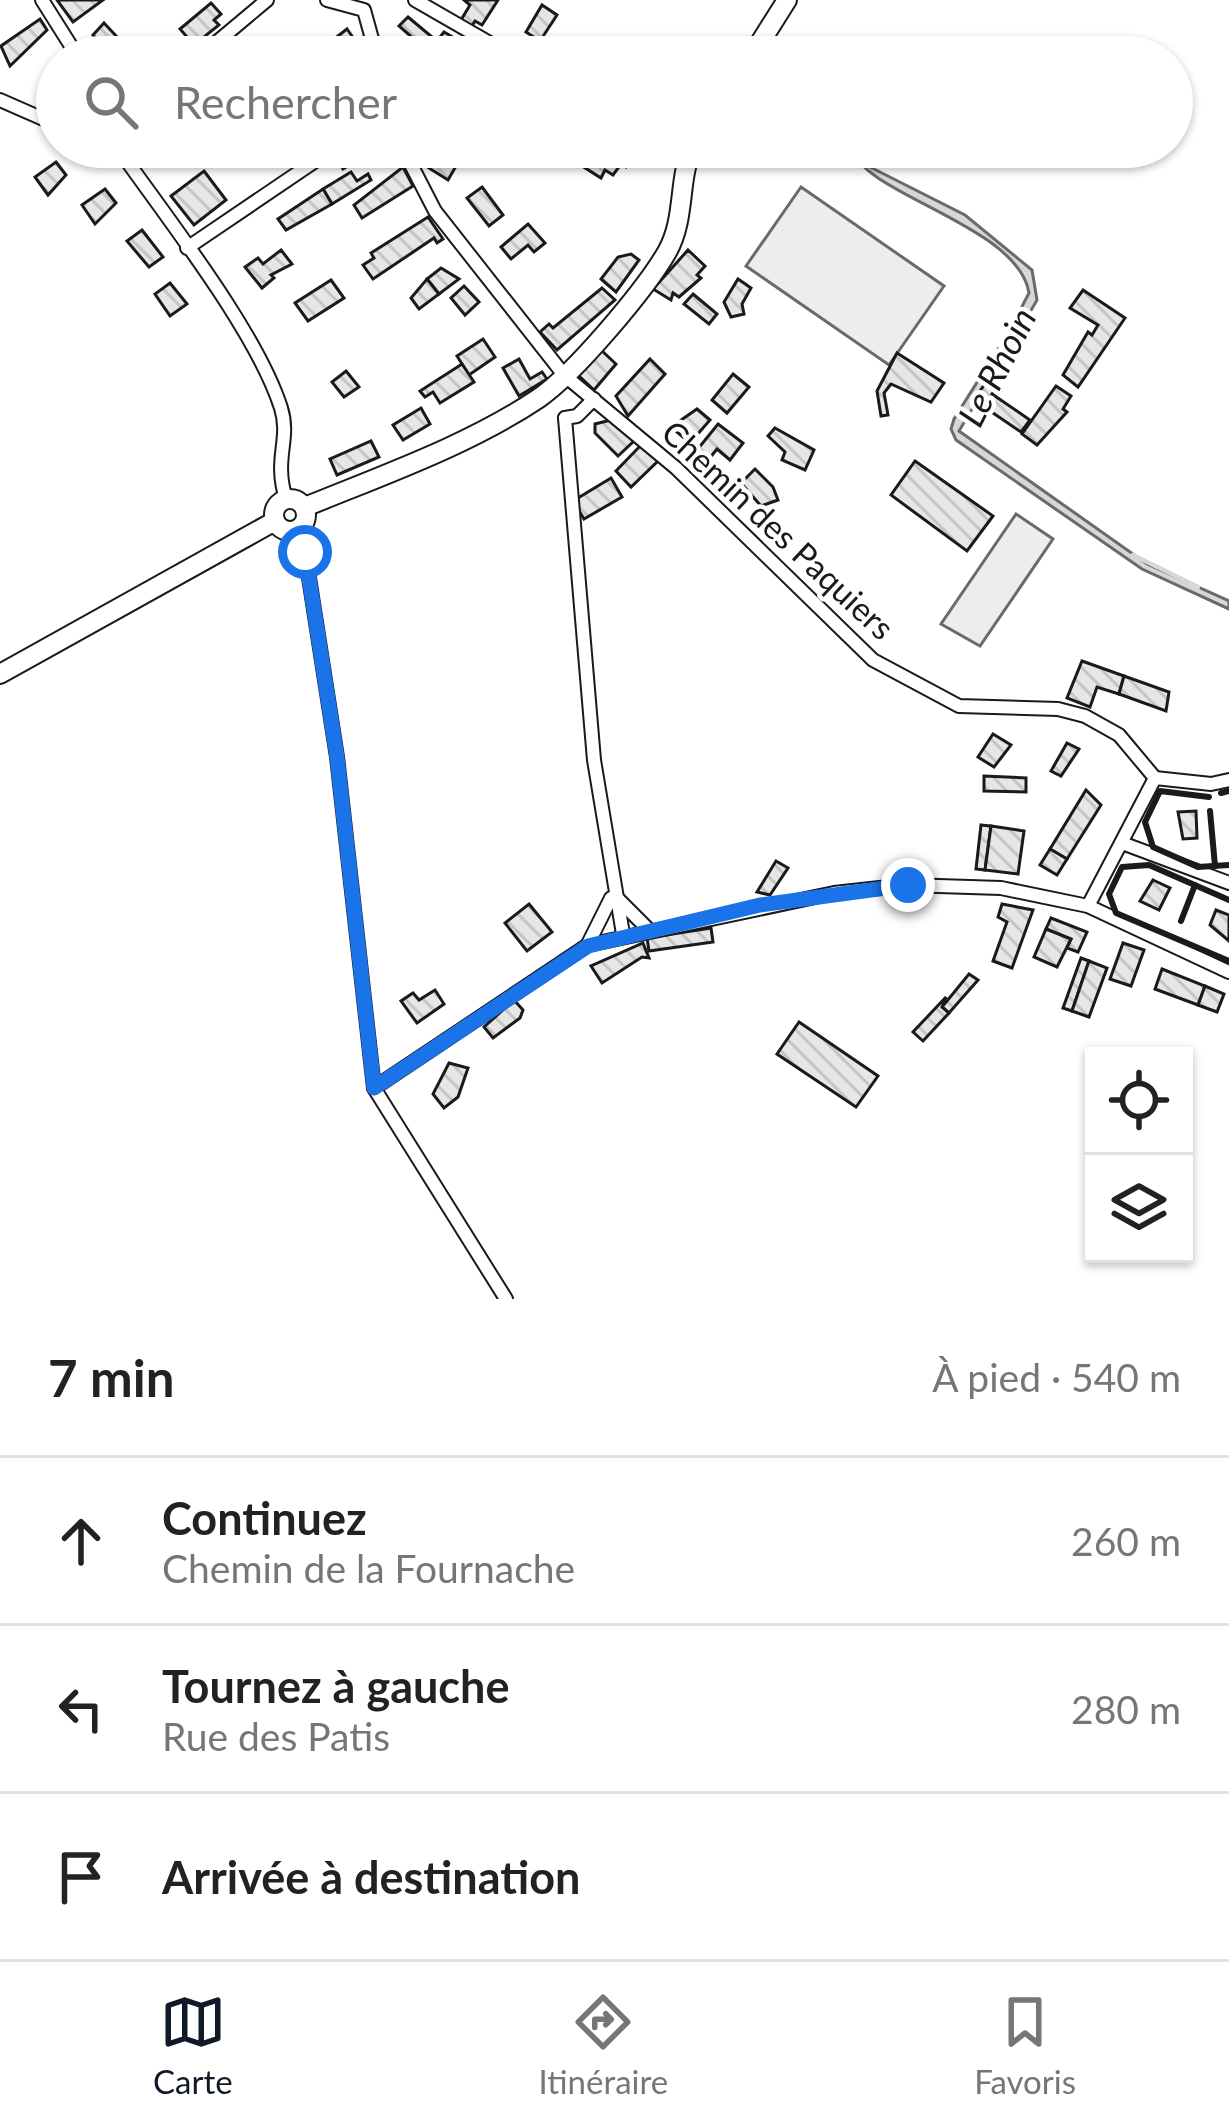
<!DOCTYPE html>
<html lang="fr">
<meta charset="utf-8">
<style>
:root{--surface:#fff;--page:#f6f6f6;--text:#222;--muted:#767676;--line:#e0e0e0;--accent:#111827}
body{margin:0;font-family:Lato,sans-serif;background:var(--page);color:var(--text)}
.controls{position:absolute;right:36px;bottom:36px;display:grid;overflow:hidden;border-radius:0px;box-shadow:0 3px 9px #0004}
.controls button{width:108px;height:108px;display:grid;place-items:center;padding:0;border:0;border-bottom:3px solid var(--line);background:var(--surface);color:var(--text);font:60px sans-serif}
.stop{position:absolute;width:36px;height:36px;margin:-27px;border:9px solid #1a73e8;border-radius:50%;background:#fff}
.stop.end{background:#1a73e8;border-color:#fff;box-shadow:0 3px 12px #0008}
.list{margin:0;padding:0;list-style:none}
h2{display:flex;justify-content:space-between;align-items:center;height:156px;margin:0;padding:0 48px;font-size:51px}
h2 small{font-size:39px;font-weight:400;color:var(--muted)}
.list li{display:grid;grid-template-columns:78px 1fr auto;gap:36px;align-items:center;box-sizing:border-box;height:168px;padding:0 48px;border-top:3px solid var(--line)}
.list b{display:block;font-size:45px;white-space:nowrap}
.list p{margin:0;font-size:39px;white-space:nowrap;color:var(--muted)}
.list em{font-size:39px;font-style:normal;color:var(--muted)}
.icon{flex:none;width:66px;height:66px;fill:none;stroke:currentColor;stroke-width:2;stroke-linecap:round;stroke-linejoin:round}
.map{position:relative;flex:none;width:1229px;height:1299px;overflow:hidden}
.search{position:absolute;background:var(--surface);box-shadow:0 3px 9px #0004;left:36px;right:36px;top:36px;height:132px;display:flex;align-items:center;gap:30px;box-sizing:border-box;padding:0 42px;border-radius:66px;color:var(--muted);font-size:45px}
.sheet{height:660px;background:var(--surface)}
nav{display:flex;justify-content:space-around;align-items:center;box-sizing:border-box;height:168px;border-top:3px solid var(--line);background:var(--surface);font-size:33px;color:var(--muted)}
nav a{display:grid;justify-items:center;gap:6px}
nav .on{color:var(--accent)}
.map>svg:first-child{display:block}
.built{fill:#ededed;stroke:#6a6a6a;stroke-width:3}
.water{fill:#d7d7d7;stroke:#6a6a6a;stroke-width:3}
.lines{fill:none;stroke-linecap:round;stroke-linejoin:round}
.stream{stroke:#d7d7d7;stroke-width:4.5}
.building{fill:url(#building-back-hatch);stroke:#1a1a1a;stroke-width:3}
.street-casing{stroke:#1a1a1a;stroke-width:16}
.secondary-casing{stroke:#1a1a1a;stroke-width:22}
.street{stroke:#fff;stroke-width:12}
.secondary{stroke:#fff;stroke-width:18}
.wall{stroke:#1a1a1a;stroke-width:6}
.route{stroke:#1a73e8;stroke-width:15}
.labels{text-anchor:middle;stroke-width:9;stroke-linejoin:round;paint-order:stroke}
.street-label{font-size:33px;fill:#1a1a1a;stroke:#fff}
.water-label{font-size:36px;font-style:italic;fill:#1a1a1a;stroke:#fff}
</style>
<div class="map">
<svg width="1229" height="1299" viewBox="0 0 1229 1299">
<defs>
<pattern id="building-back-hatch" width="6" height="6" patternUnits="userSpaceOnUse" patternTransform="scale(3)"><rect width="6" height="6" fill="#e6e6e6"/><path d="M-1 5l2 2M0 0l6 6M5-1l2 2" fill="none" stroke="#c5c5c5"/></pattern>
</defs>
<rect width="100%" height="100%" fill="#fff"/>
<g class="built">
<polygon points="801,187 944,286 889,365 746,266"/>
<polygon points="1016,514 1053,539 980,646 941,624"/>
</g>
<g class="water">
<path d="M852 147H860L870 167 965 215 1032 270 1037 300 1012 343 1005 339 1029 293C1018 224 859 194 852 147Z"/>
<polygon points="998,349 1005,354 959,431 1147,564 1229,601 1229,609 1142,569 956,440 951,429 954,419"/>
</g>
<g class="lines">
<polyline class="stream" points="1133,555 1198,587"/>
</g>
<g class="building">
<polygon points="57,0 103,0 73,22"/>
<polygon points="464,0 498,0 482,25 475,21 472,26 461,20 470,5"/>
<polygon points="211,3 221,14 214,20 219,25 194,45 180,29"/>
<polygon points="542,5 557,15 540,41 526,32"/>
<polygon points="408,17 432,37 429,45 423,47 399,26"/>
<polygon points="40,19 47,30 10,66 1,46"/>
<polygon points="104,23 119,39 116,43 130,57 113,57 93,35"/>
<polygon points="347,29 359,46 341,57 328,57 340,47 334,39"/>
<polygon points="444,32 461,42 449,57 435,57 429,51"/>
<polygon points="348,147 380,147 343,169 335,154"/>
<polygon points="441,147 467,147 448,180 429,168"/>
<polygon points="571,147 597,162 601,154 613,161 622,147 639,147 626,167 621,164 613,175 605,170 601,178 565,155"/>
<polygon points="56,162 66,175 48,195 35,177"/>
<polygon points="403,167 413,186 362,218 354,205"/>
<polygon points="204,171 226,200 194,225 171,196"/>
<polygon points="351,172 357,181 368,174 371,180 332,204 323,189"/>
<polygon points="482,187 503,215 489,226 467,198"/>
<polygon points="105,189 116,203 95,224 82,205"/>
<polygon points="323,189 332,204 286,230 278,219"/>
<polygon points="428,217 443,239 437,243 434,238 373,279 363,265 374,258 371,253"/>
<polygon points="528,224 545,243 534,252 528,245 511,259 501,247"/>
<polygon points="142,230 163,257 149,267 127,241"/>
<polygon points="281,250 292,264 271,275 274,278 262,288 245,267 258,258 263,264"/>
<polygon points="688,250 705,266 697,275 701,278 679,297 673,293 671,300 653,289"/>
<polygon points="631,254 639,260 616,292 601,279 618,257"/>
<polygon points="441,268 459,279 439,294 427,279"/>
<polygon points="427,279 439,294 419,309 411,298"/>
<polygon points="738,279 751,288 742,304 744,314 731,317 724,302"/>
<polygon points="331,280 344,298 308,321 295,303"/>
<polygon points="170,283 187,304 170,316 155,294"/>
<polygon points="464,286 479,302 465,315 451,298"/>
<polygon points="602,288 615,300 557,350 540,332 549,324 553,328"/>
<polygon points="1083,290 1125,318 1078,387 1063,375 1088,332 1092,335 1098,325 1070,308"/>
<polygon points="693,294 717,314 709,324 684,304"/>
<polygon points="483,339 495,357 469,375 457,356"/>
<polygon points="601,350 616,364 594,390 578,375"/>
<polygon points="897,353 944,383 931,402 891,384 884,393 888,415 881,416 877,391"/>
<polygon points="519,359 530,379 542,372 547,379 519,396 503,368"/>
<polygon points="650,359 665,374 628,416 616,396"/>
<polygon points="999,363 1008,370 992,394 1030,420 1021,432 974,400"/>
<polygon points="462,364 474,382 440,403 433,392 425,397 420,391"/>
<polygon points="346,371 359,387 344,397 332,382"/>
<polygon points="733,374 749,387 727,413 712,400"/>
<polygon points="1056,386 1071,396 1063,409 1067,412 1037,445 1022,434"/>
<polygon points="421,408 430,424 403,440 393,425"/>
<polygon points="697,409 710,420 690,443 671,427"/>
<polygon points="611,420 634,441 618,456 595,433 595,424"/>
<polygon points="718,424 743,443 730,460 717,449 709,459 697,450"/>
<polygon points="775,428 814,450 805,470 782,460 785,452 768,436"/>
<polygon points="371,441 379,457 337,475 330,459"/>
<polygon points="641,445 658,461 631,487 616,471"/>
<polygon points="915,461 993,516 967,551 891,495"/>
<polygon points="755,469 773,487 778,500 761,506 741,483"/>
<polygon points="611,478 622,497 584,519 573,501"/>
<polygon points="1082,661 1124,676 1119,694 1097,687 1090,707 1067,698"/>
<polygon points="1124,676 1169,692 1166,711 1119,694"/>
<polygon points="993,734 1011,745 994,767 978,757"/>
<polygon points="1067,743 1079,749 1061,776 1051,771"/>
<polygon points="984,776 1026,778 1026,792 984,791"/>
<polygon points="1086,790 1101,805 1067,859 1050,849"/>
<polygon points="1196,811 1197,838 1183,839 1178,812"/>
<polygon points="981,825 991,826 985,870 976,869"/>
<polygon points="991,826 1024,831 1018,874 985,870"/>
<polygon points="1050,849 1067,859 1057,875 1040,865"/>
<polygon points="776,861 788,868 770,895 757,892"/>
<polygon points="1153,880 1170,888 1159,910 1140,901"/>
<polygon points="529,904 552,932 527,951 505,923"/>
<polygon points="1002,904 1033,910 1012,968 993,961 1007,922 998,917"/>
<polygon points="1216,910 1229,915 1229,941 1210,925"/>
<polygon points="1051,918 1087,932 1078,952 1067,948 1071,939 1046,929"/>
<polygon points="711,928 713,942 649,951 647,938"/>
<polygon points="1046,929 1071,939 1057,967 1034,957"/>
<polygon points="643,943 649,958 642,957 602,983 591,966"/>
<polygon points="1123,943 1144,950 1131,986 1110,979"/>
<polygon points="1081,958 1089,961 1072,1011 1063,1008"/>
<polygon points="1089,961 1107,968 1089,1017 1072,1011"/>
<polygon points="1162,969 1205,986 1198,1005 1155,989"/>
<polygon points="969,974 978,980 949,1013 942,1007"/>
<polygon points="1205,986 1224,994 1217,1012 1198,1005"/>
<polygon points="435,990 444,1004 417,1023 401,1001 413,993 419,1000"/>
<polygon points="946,997 942,1007 949,1013 923,1041 913,1032"/>
<polygon points="514,1000 523,1010 520,1018 493,1038 484,1027"/>
<polygon points="799,1022 878,1076 856,1107 777,1054"/>
<polygon points="449,1063 468,1068 458,1097 444,1108 433,1094"/>
</g>
<g class="lines">
<defs>
<g id="street">
<polyline points="42,0 78,57"/>
<polyline points="327,0 364,10 377,57"/>
<polyline points="415,0 514,57"/>
<polyline points="199,57 267,0"/>
<polyline points="0,100 57,125"/>
<path d="M117 147C166 217 256 330 281 408 291 440 273 458 286 499"/>
<polyline points="402,147 435,211 564,375 676,468 873,660 959,706 1058,709 1085,716 1119,735 1155,778"/>
<polyline points="660,147 684,162"/>
<polyline points="187,248 336,147"/>
<polyline points="565,418 594,760 623,934"/>
<polyline points="565,418 577,416 594,399"/>
<polyline points="296,530 305,552 337,757 374,1088 506,1299"/>
<polyline points="1155,778 1211,784 1229,780"/>
<polyline points="1122,843 1229,883"/>
<polyline points="616,897 650,931"/>
<polyline points="1088,906 1155,778"/>
<polyline points="588,944 611,898"/>
<polyline points="374,1088 588,945 834,893 907,885 1001,888 1088,906 1229,972"/>
</g>
<g id="secondary">
<polyline points="751,57 787,0"/>
<circle cx="290" cy="515" r="16"/>
<path d="M305 507C383 475 469 445 539 398 575 373 645 290 667 252 687 217 677 174 694 147"/>
<polyline points="0,674 275,521"/>
</g>
</defs>
<use href="#street" class="street-casing"/>
<use href="#secondary" class="secondary-casing"/>
<use href="#street" class="street"/>
<use href="#secondary" class="secondary"/>
<g class="wall">
<polyline points="1221,793 1229,791"/>
<polyline points="1209,797 1160,791 1145,822 1153,847 1198,867 1229,865"/>
<polyline points="1210,811 1215,866"/>
<polyline points="1229,900 1149,865 1122,867 1109,894 1116,913 1229,961"/>
<polyline points="1181,921 1195,885"/>
</g>
</g>
<g class="lines">
<polyline class="route" points="305,552 337,757 374,1088 588,946 760,905 908,885"/>
</g>
<g class="labels">
<g class="street-label">
<text transform="translate(778 530) rotate(43)" y="12">Chemin des Paquiers</text>
</g>
<g class="water-label">
<text transform="translate(997 367) rotate(-63)" y="13">Le Rhoin</text>
</g>
</g>
</svg>
<div class="controls">
<button><svg class="icon" aria-label="locate" viewBox="0 0 24 24"><circle cx="12" cy="12" r="6"/><path d="M12 2v4M12 18v4M2 12h4M18 12h4"/></svg></button>
<button><svg class="icon" aria-label="layers" viewBox="0 0 24 24"><path d="M12 4l9 5-9 5-9-5zM3 14l9 5 9-5"/></svg></button>
</div>
<div class="stop" style="left:305px;top:552px"></div>
<div class="stop end" style="left:908px;top:885px"></div>
<div class="search"><svg class="icon" aria-label="search" viewBox="0 0 24 24"><circle cx="10" cy="10" r="6"/><path d="M15 15l6 6"/></svg>Rechercher</div>
</div>
<section class="sheet">
<h2>7 min<small>À pied · 540 m</small></h2>
<ul class="list">
<li><svg class="icon" aria-label="ahead" viewBox="0 0 24 24"><path d="M12 20V5M6 11l6-6 6 6"/></svg><div><b>Continuez</b><p>Chemin de la Fournache</p></div><em>260 m</em></li>
<li><svg class="icon" aria-label="left" viewBox="0 0 24 24"><path d="M17 20v-9H6M10 6l-5 5 5 5"/></svg><div><b>Tournez à gauche</b><p>Rue des Patis</p></div><em>280 m</em></li>
<li><svg class="icon" aria-label="arrive" viewBox="0 0 24 24"><path d="M6 21V4h12l-3 4 3 4H6"/></svg><div><b>Arrivée à destination</b></div></li>
</ul>
</section>
<nav>
<a class="on"><svg class="icon" aria-label="map" viewBox="0 0 24 24"><path d="M3 6l6-2 6 2 6-2v14l-6 2-6-2-6 2zM9 4v14M15 6v14"/></svg>Carte</a>
<a><svg class="icon" aria-label="directions" viewBox="0 0 24 24"><path d="M12 3l9 9-9 9-9-9zM9 14v-3h6M13 9l2 2-2 2"/></svg>Itinéraire</a>
<a><svg class="icon" aria-label="saved" viewBox="0 0 24 24"><path d="M7 4h10v16l-5-4-5 4z"/></svg>Favoris</a>
</nav>
